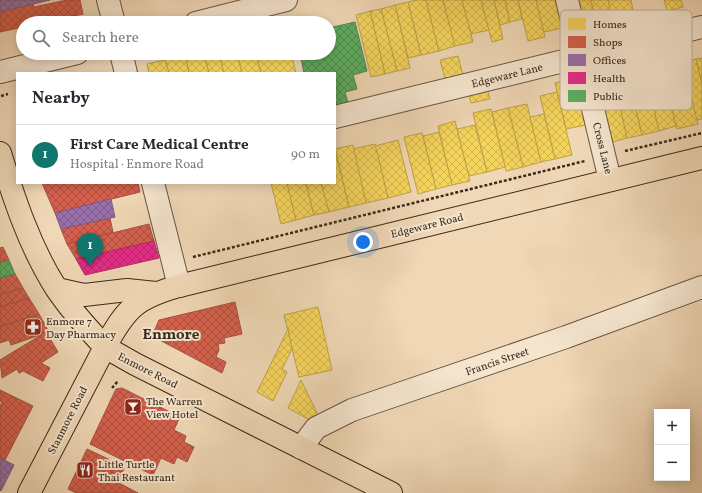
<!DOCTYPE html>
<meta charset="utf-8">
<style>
:root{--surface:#fff;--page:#f7f7f7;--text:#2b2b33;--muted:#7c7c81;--line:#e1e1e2;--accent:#0f766e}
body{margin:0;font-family:Vollkorn,serif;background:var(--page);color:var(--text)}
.controls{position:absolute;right:12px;bottom:12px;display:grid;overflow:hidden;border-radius:0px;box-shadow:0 2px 10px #0003}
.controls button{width:36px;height:36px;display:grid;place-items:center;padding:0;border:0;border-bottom:1px solid var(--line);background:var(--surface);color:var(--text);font:20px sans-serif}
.you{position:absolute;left:363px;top:242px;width:14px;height:14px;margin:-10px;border:3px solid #fff;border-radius:50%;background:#1a73e8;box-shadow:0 0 0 6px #1a73e833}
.badge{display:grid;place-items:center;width:26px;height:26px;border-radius:50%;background:var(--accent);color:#fff;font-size:13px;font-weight:700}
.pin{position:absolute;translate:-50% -33px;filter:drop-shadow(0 1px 2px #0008)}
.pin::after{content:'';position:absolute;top:21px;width:14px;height:12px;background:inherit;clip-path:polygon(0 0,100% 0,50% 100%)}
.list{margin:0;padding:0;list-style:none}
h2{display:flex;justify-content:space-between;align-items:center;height:52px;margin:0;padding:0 16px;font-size:17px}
h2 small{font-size:13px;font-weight:400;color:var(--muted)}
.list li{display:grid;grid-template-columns:26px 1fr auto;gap:12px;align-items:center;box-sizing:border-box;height:60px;padding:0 16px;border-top:1px solid var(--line)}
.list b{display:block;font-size:15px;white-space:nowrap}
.list p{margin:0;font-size:13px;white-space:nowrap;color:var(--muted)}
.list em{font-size:13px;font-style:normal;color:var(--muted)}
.icon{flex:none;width:22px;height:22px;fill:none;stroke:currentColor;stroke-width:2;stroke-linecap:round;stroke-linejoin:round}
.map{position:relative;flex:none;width:702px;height:493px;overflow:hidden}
.search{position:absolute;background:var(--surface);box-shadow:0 2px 10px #0003;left:16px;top:16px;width:320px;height:44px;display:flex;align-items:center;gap:10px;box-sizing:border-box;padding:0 14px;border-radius:22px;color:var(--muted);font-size:15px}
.panel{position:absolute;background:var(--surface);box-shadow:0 2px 10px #0003;left:16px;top:72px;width:320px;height:112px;border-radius:0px}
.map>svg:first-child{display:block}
.homes{fill:url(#homes-cross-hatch);stroke:#bda248}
.shops{fill:url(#shops-cross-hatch);stroke:#a7503e}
.offices{fill:url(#offices-cross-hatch);stroke:#7c5b80}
.health{fill:url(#health-cross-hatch);stroke:#b32968}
.public{fill:url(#public-cross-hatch);stroke:#50864c}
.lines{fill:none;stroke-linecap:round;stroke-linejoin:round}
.minor-casing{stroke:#675541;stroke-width:24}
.major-casing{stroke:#392a1a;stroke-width:24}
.highway-casing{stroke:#392a1a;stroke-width:24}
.path{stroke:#392a1a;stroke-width:2.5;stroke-dasharray:3 2;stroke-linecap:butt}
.minor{stroke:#f5e5cf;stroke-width:22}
.major{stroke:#f0d7b5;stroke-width:22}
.highway{stroke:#f0d7b5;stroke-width:22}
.labels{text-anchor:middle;stroke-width:4;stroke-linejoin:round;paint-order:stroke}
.street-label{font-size:11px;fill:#392a1a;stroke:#f5e5cf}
.poi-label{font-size:11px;fill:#392a1a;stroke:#f5e5cf;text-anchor:start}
.district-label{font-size:15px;font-weight:bold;fill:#392a1a;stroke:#f5e5cf}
.key{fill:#f5e5cf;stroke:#bdad99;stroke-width:1}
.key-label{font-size:11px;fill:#392a1a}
</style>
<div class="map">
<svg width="702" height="493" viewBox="0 0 702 493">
<defs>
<pattern id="homes-cross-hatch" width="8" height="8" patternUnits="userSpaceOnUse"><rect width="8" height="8" fill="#f6d55c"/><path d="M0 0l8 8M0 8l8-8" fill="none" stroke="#d4b74f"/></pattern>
<pattern id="shops-cross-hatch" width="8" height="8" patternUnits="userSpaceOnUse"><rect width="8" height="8" fill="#d6604d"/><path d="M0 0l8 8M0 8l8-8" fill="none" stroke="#af4f3f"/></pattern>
<pattern id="offices-cross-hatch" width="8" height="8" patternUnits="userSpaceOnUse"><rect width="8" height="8" fill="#9970ab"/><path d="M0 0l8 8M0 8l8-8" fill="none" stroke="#7e5c8a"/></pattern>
<pattern id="health-cross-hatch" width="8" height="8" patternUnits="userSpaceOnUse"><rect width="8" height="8" fill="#e7298a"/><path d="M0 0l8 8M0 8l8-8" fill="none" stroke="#bc2370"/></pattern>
<pattern id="public-cross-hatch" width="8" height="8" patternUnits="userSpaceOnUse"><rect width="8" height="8" fill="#5aae61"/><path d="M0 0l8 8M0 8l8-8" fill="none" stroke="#4b8e4f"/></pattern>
</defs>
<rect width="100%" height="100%" fill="#f0d7b5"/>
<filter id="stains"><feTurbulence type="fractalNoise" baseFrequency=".005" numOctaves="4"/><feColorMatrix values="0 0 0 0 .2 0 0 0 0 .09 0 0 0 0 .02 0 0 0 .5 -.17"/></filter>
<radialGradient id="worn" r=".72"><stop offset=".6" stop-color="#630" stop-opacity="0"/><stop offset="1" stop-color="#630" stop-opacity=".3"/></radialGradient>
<g class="homes">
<polygon points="416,0 426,0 439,51 421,55 408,2"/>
<polygon points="426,0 443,0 455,46 439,51"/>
<polygon points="443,0 462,0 473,42 455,46"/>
<polygon points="462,0 481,0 489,30 471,34"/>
<polygon points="481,0 494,0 503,39 492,42"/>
<polygon points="494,0 505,0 510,22 500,25"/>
<polygon points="505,0 518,0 522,19 510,22"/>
<polygon points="518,0 536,0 545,37 528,41"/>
<polygon points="536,0 556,0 562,28 544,32"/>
<polygon points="574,0 591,0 596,22 580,26"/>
<polygon points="591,0 608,0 612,14 595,18"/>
<polygon points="608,0 631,0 635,20 614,25"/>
<polygon points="664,0 681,0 683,7 667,11"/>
<polygon points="408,2 421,55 408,58 395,5"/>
<polygon points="395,5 410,68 397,71 381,9"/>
<polygon points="381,9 397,71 385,74 370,11"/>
<polygon points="370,11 385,74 371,77 356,15"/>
<polygon points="209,53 219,53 224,73 209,73 204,54"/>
<polygon points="219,53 237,53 242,73 224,73"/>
<polygon points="237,53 256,53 261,73 242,73"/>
<polygon points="256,53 291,53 296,73 261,73"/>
<polygon points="204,54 209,73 189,73 186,59"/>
<polygon points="185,55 189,73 169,73 165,60"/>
<polygon points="458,56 463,75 445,79 440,60"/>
<polygon points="702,58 702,84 696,59"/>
<polygon points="696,59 702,84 702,119 696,120 683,63"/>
<polygon points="165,60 169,73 149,73 147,64"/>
<polygon points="685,72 698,124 677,129 664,77"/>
<polygon points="575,78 586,125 566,129 555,83"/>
<polygon points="666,85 676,126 659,131 649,89"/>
<polygon points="487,88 490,99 471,103 468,92"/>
<polygon points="649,89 659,131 642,135 632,93"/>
<polygon points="631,90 642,135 627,138 617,94"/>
<polygon points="557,92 572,155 555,159 540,96"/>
<polygon points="617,94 627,138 609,143 598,99"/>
<polygon points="527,104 541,162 523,167 508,108"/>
<polygon points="508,108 523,167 506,171 492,112"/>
<polygon points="491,109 505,167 487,172 473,113"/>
<polygon points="544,114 555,159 541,162 530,117"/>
<polygon points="455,121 470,181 452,185 438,126"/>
<polygon points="475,125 487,172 469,176 457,129"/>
<polygon points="439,132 452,185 436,189 423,136"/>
<polygon points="422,133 436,189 418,194 404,137"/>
<polygon points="398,140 411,192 388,198 375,146"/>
<polygon points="375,144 388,198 366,203 353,149"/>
<polygon points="353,145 366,203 349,207 335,149"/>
<polygon points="335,150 349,207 329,212 321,183 335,183"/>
<polygon points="271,183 287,183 296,220 281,224"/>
<polygon points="287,183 306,183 314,215 296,220"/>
<polygon points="306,183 321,183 329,212 314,215"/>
<polygon points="318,307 332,370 299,377 284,315"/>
<polygon points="288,329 292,349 282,369 287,372 273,401 257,392"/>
<polygon points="301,380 318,415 308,419 288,408"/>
</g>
<g class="shops">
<polygon points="67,0 80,0 83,14 41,23 23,23 23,27 0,32 0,12 33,4 34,7"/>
<polygon points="42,183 138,183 140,192 55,213"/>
<polygon points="110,218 113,232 67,244 61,229"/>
<polygon points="149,224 154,241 76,259 67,244"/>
<polygon points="3,247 9,260 0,263 0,248"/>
<polygon points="15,274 23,288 0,295 0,278"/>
<polygon points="23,288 29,298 0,307 0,295"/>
<polygon points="29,298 39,314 0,327 0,307"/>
<polygon points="235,302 242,334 224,338 225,343 218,344 219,350 216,357 226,362 222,373 152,336 159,320"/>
<polygon points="39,314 49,332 11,345 9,340 0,343 0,327"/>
<polygon points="46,332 58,352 41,363 50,368 43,381 23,371 19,373 17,369 2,378 0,360"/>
<polygon points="122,388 172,413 171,416 179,419 174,430 186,436 184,442 194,447 187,462 177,457 174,464 161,458 153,475 90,444 116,389"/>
<polygon points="0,390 33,406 5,460 0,457 0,406 2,402 0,401"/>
<polygon points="87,449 125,467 117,482 138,493 76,493 68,489"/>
</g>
<g class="offices">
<polygon points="0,0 50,0 0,12"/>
<polygon points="111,199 115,217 61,229 55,213"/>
<polygon points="0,458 14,465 1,491 0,490"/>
</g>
<polygon class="health" points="154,241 159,258 85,275 76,259"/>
<g class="public">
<polygon points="355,22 367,71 353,75 357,89 345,92 348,103 335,106 335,73 304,73 300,53 329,53 329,27 329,28"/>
<polygon points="9,260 15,274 0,278 0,263"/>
</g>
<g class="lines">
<defs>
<g id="minor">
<polyline points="108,0 114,23"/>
<polyline points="567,0 610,180"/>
<polyline points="196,23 286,0"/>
<polyline points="121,53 126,73"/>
<polyline points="0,72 77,53"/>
<polyline points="335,117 702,27"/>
<polyline points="153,183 179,286"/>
<polyline points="301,448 316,428 352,410 566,337 702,287"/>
</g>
<g id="major">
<polyline points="57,289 84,295 127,290 156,293"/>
<path d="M391 493 135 364 105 347C126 308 136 298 179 286L702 158"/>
</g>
<path id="highway" d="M0 153C14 199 30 247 56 288 70 309 87 328 105 347L29 493"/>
</defs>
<use href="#minor" class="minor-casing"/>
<use href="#major" class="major-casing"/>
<use href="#highway" class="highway-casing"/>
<g class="path">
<polyline points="1,96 8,94"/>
<polyline points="625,151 702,133"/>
<polyline points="193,257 585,161"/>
<polyline points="112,388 118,381"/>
</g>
<use href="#minor" class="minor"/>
<use href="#major" class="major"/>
<use href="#highway" class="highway"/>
</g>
<defs>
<symbol id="pharmacy-square" viewBox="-11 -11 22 22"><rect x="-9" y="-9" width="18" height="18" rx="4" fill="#8f2418" stroke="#f5e5cf"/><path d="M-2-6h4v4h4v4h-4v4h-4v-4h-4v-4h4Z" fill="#fff"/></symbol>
<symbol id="bar-square" viewBox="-11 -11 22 22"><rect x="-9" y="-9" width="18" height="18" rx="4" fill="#8f2418" stroke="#f5e5cf"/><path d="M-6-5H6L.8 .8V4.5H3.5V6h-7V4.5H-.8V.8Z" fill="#fff"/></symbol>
<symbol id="restaurant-square" viewBox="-11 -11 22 22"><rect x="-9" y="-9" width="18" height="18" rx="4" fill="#8f2418" stroke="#f5e5cf"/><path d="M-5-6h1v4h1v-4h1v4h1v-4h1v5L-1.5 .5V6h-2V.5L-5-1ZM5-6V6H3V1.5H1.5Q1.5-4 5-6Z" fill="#fff"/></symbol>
</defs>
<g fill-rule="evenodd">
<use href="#pharmacy-square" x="23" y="317" width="20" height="20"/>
<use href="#bar-square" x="123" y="397" width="20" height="20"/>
<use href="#restaurant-square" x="75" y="460" width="20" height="20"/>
</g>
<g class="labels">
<g class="street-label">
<text transform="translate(507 75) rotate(-14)" y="4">Edgeware Lane</text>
<text transform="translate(603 148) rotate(76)" y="4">Cross Lane</text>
<text transform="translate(427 225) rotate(-14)" y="4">Edgeware Road</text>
<text transform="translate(497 361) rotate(-19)" y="4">Francis Street</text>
<text transform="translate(148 370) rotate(27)" y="4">Enmore Road</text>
<text transform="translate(67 420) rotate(-63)" y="4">Stanmore Road</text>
</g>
<g class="poi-label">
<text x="46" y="325">Enmore 7<tspan x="46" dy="13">Day Pharmacy</tspan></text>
<text x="146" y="405">The Warren<tspan x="146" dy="13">View Hotel</tspan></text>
<text x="98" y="468">Little Turtle<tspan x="98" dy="13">Thai Restaurant</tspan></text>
</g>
<g class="district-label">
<text x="171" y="339">Enmore</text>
</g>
</g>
<rect x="560" y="10" width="132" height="100" rx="6" class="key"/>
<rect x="568" y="18" width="18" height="12" fill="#f6d55c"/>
<rect x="568" y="36" width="18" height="12" fill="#d6604d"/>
<rect x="568" y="54" width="18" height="12" fill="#9970ab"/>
<rect x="568" y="72" width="18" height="12" fill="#e7298a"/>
<rect x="568" y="90" width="18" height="12" fill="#5aae61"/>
<g class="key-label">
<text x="593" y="28">Homes</text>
<text x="593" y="46">Shops</text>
<text x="593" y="64">Offices</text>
<text x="593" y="82">Health</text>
<text x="593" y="100">Public</text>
</g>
<rect width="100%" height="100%" filter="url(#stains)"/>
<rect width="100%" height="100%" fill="url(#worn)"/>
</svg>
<div class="controls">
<button>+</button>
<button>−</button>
</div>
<div class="you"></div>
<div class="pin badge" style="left:90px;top:266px">1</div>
<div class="search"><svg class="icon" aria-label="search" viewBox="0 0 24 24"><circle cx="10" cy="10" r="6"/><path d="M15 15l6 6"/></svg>Search here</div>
<section class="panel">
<h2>Nearby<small></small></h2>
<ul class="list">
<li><span class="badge">1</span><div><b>First Care Medical Centre</b><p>Hospital · Enmore Road</p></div><em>90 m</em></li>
</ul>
</section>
</div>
